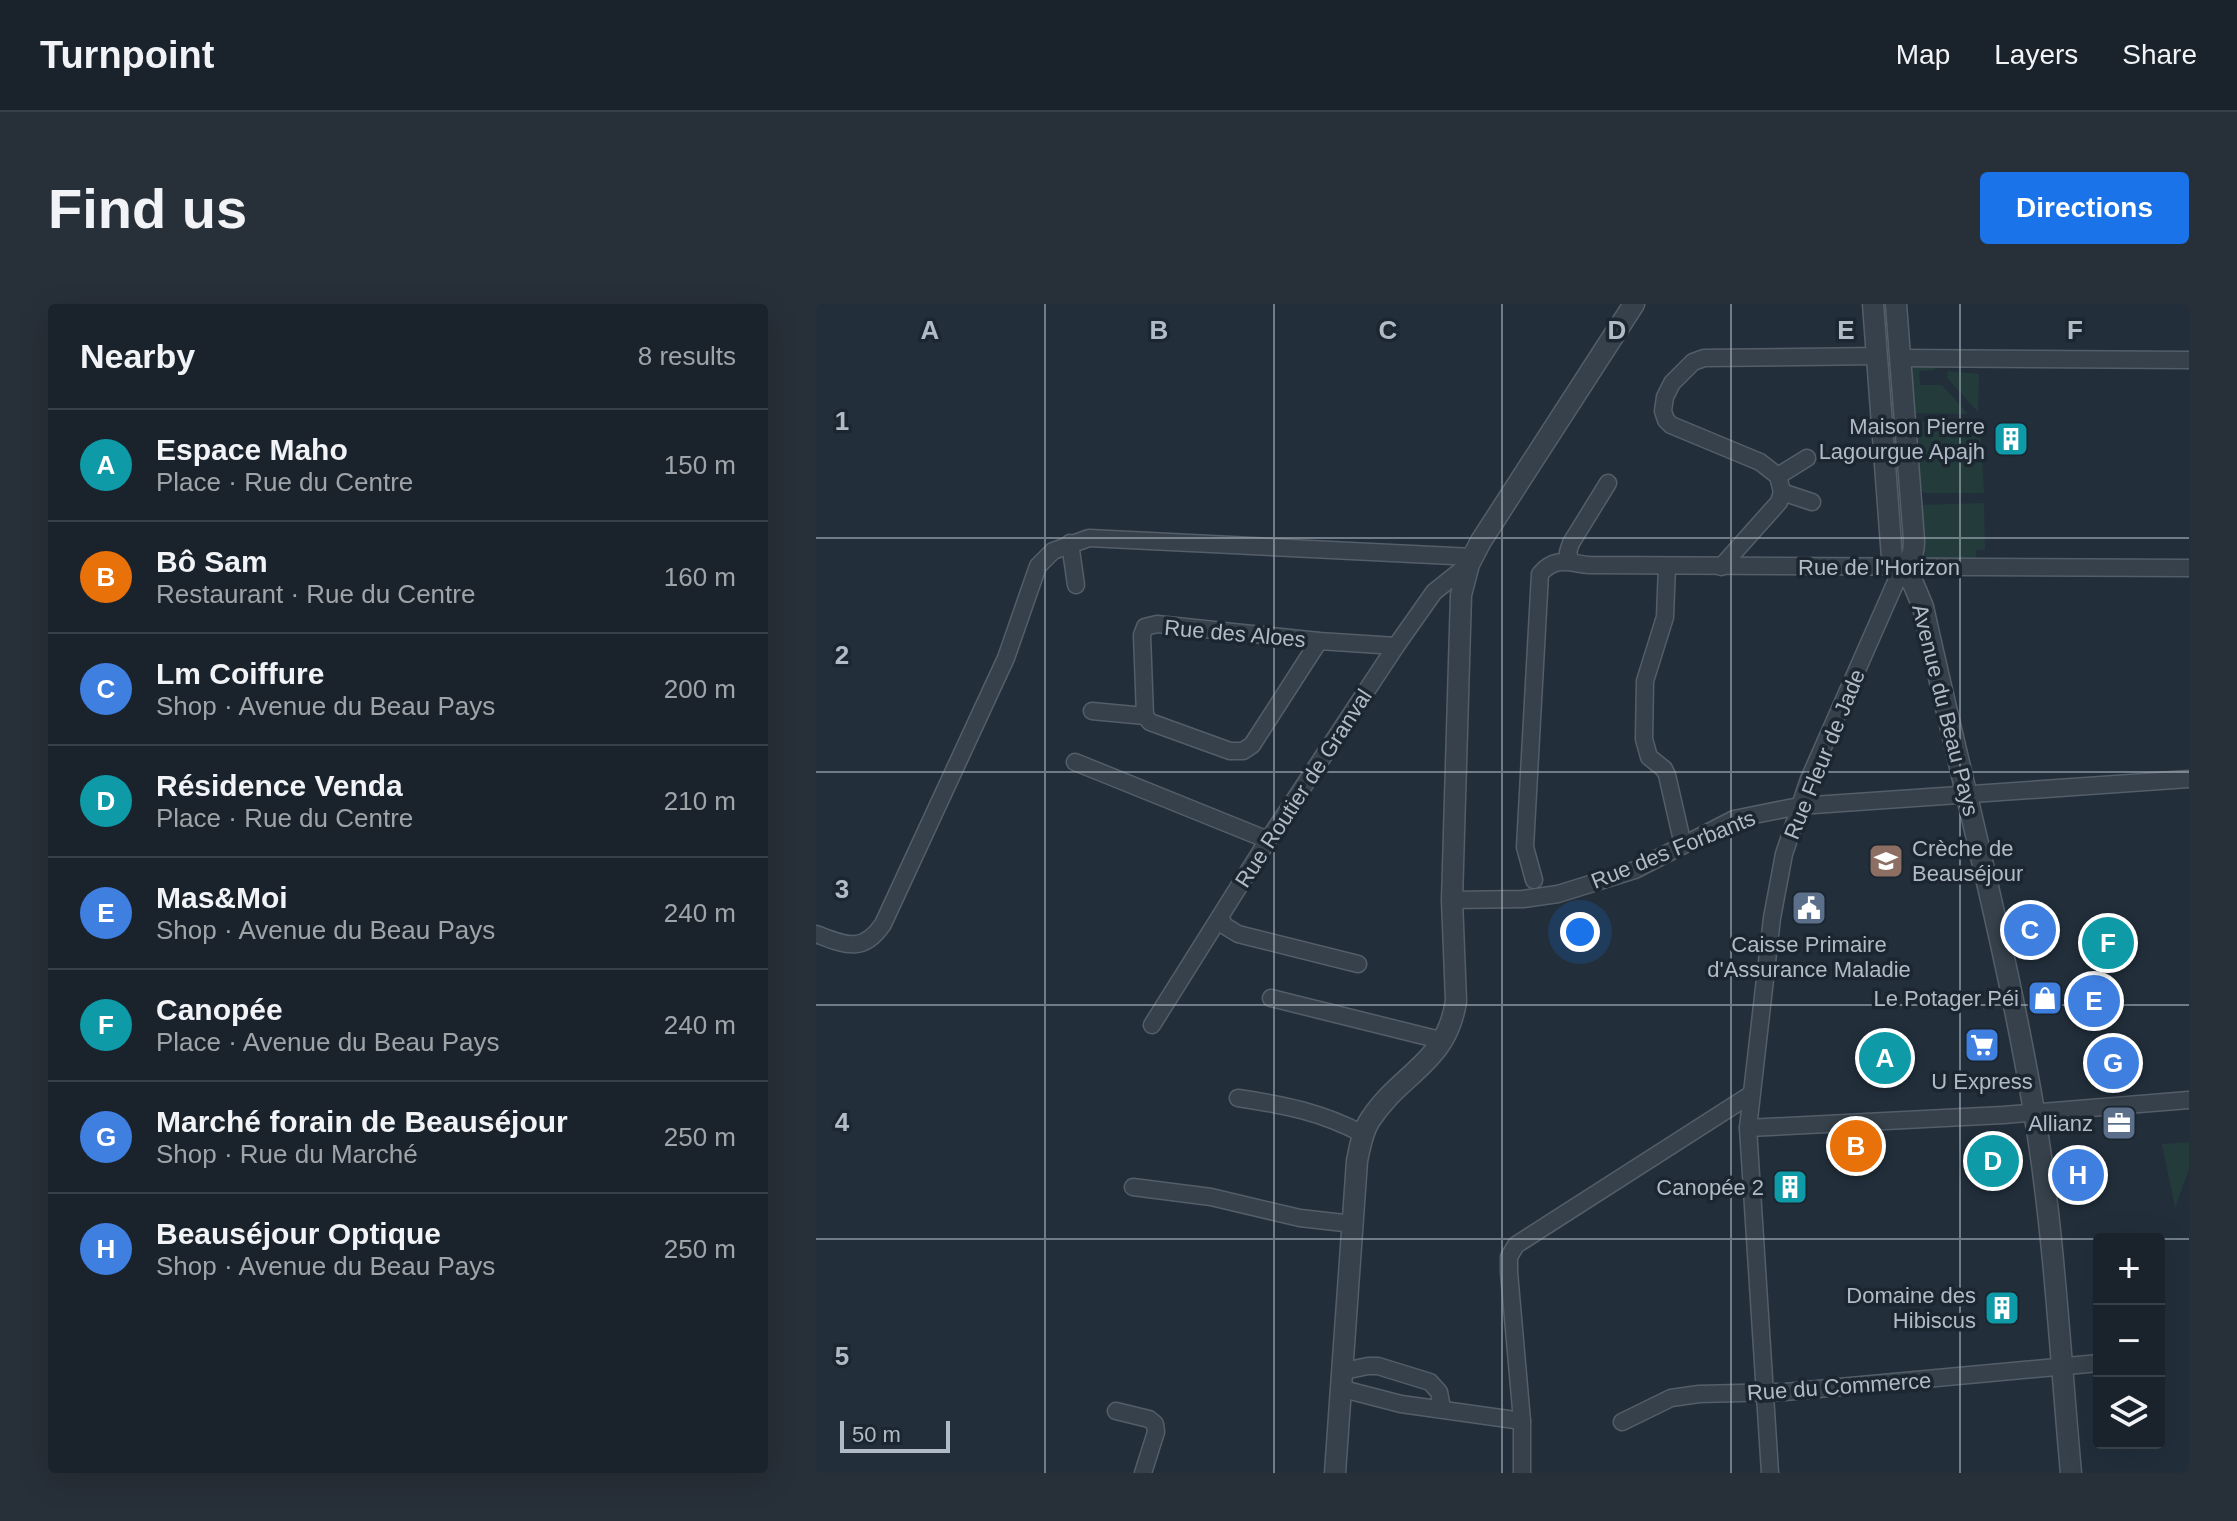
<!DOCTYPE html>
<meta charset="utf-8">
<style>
:root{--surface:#1a232c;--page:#272f38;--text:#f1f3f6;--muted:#9fa4a9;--line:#384048;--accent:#1a73e8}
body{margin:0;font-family:Arial,sans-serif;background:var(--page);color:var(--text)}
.controls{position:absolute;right:24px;bottom:24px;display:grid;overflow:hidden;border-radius:8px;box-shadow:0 8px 32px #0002}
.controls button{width:72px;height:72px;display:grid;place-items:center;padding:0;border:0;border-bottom:2px solid var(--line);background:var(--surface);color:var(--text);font:40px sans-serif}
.scale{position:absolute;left:24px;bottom:20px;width:110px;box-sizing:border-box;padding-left:8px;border:4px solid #b1bbc7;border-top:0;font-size:22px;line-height:28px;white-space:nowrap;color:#b1bbc7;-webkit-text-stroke:6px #1b2630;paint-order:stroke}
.you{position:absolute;left:764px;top:628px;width:28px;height:28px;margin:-20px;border:6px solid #fff;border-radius:50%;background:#1a73e8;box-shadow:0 0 0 12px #1a73e833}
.badge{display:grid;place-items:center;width:52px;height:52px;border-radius:50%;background:var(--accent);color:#fff;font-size:26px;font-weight:700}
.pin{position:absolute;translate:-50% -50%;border:4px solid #fff;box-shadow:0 2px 8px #0006}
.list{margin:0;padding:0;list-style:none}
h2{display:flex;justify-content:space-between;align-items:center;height:104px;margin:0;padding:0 32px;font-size:34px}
h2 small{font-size:26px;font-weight:400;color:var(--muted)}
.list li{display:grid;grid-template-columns:52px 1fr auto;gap:24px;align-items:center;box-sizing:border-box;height:112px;padding:0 32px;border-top:2px solid var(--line)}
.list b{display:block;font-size:30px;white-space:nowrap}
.list p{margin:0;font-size:26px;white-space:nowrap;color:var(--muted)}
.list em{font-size:26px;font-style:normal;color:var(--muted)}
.icon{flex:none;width:44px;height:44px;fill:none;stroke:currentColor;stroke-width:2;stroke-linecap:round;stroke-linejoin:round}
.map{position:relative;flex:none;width:1373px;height:1169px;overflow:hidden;border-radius:8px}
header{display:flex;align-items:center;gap:48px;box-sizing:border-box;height:112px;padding:0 40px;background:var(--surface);border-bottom:2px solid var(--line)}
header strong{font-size:38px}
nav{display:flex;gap:44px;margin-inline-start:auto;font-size:28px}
.intro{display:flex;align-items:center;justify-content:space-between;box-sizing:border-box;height:192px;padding:0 48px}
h1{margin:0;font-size:56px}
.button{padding:20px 36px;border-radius:8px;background:var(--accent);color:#fff;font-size:28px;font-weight:700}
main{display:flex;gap:48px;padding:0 48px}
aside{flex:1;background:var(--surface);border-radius:8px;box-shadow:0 8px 32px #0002}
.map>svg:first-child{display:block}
.green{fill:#243b3c}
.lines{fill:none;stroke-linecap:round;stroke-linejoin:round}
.minor-casing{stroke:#545e69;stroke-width:19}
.tertiary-casing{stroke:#545e69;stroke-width:23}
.minor{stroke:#36414b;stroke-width:16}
.tertiary{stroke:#36414b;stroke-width:20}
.grid{fill:none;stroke:#b1bbc7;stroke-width:2;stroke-opacity:0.55}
.labels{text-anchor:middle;stroke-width:7;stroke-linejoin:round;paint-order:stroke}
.poi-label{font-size:22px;fill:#b1bbc7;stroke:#1b2630;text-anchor:end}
.street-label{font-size:22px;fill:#b1bbc7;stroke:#1b2630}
.grid-label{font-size:26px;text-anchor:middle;font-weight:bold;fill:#b1bbc7;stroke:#1b2630;stroke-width:7;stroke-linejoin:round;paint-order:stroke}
</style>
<header>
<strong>Turnpoint</strong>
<nav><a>Map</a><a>Layers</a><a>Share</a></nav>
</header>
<div class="intro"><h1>Find us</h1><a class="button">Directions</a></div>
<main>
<aside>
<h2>Nearby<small>8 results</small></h2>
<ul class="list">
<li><span class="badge" style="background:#0f9aa8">A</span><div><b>Espace Maho</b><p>Place · Rue du Centre</p></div><em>150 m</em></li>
<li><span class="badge" style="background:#e8710a">B</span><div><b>Bô Sam</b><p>Restaurant · Rue du Centre</p></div><em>160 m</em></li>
<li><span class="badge" style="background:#3f7fe0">C</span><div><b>Lm Coiffure</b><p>Shop · Avenue du Beau Pays</p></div><em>200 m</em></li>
<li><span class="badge" style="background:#0f9aa8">D</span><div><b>Résidence Venda</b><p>Place · Rue du Centre</p></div><em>210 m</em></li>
<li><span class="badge" style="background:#3f7fe0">E</span><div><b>Mas&amp;Moi</b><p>Shop · Avenue du Beau Pays</p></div><em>240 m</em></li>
<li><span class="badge" style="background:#0f9aa8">F</span><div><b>Canopée</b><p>Place · Avenue du Beau Pays</p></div><em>240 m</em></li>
<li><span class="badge" style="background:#3f7fe0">G</span><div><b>Marché forain de Beauséjour</b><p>Shop · Rue du Marché</p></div><em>250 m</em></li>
<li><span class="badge" style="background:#3f7fe0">H</span><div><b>Beauséjour Optique</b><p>Shop · Avenue du Beau Pays</p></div><em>250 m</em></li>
</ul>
</aside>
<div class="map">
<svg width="1373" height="1169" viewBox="0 0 1373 1169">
<rect width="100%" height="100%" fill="#222f3b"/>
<g class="green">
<polygon points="1099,60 1123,60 1118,66 1103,67 1104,81 1126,81 1152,110 1097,109 1093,67"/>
<polygon points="1132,67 1163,70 1162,108 1131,74"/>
<polygon points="1102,118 1164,121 1168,189 1109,189 1100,183 1098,122"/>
<polygon points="1168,199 1169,246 1160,246 1160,256 1111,257 1111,255 1106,255 1104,201"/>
<polygon points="1373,838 1373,865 1359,904 1346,840"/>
</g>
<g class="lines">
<defs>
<g id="minor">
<polyline points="1084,54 1373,56"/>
<polyline points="962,172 991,154"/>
<polyline points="966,188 996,198"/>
<polyline points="254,239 260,281"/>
<polyline points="754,256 752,248 755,239 792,179"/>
<polyline points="851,262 849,313 829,377 828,435 833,453 848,465 851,471 867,541"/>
<polyline points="905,263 963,198 966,188 962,172 944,158 855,121 850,116 847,107 849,93 856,79 877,58 888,54 1062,52"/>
<polyline points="276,407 329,412 334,418 414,447 427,447 436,441 503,337"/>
<polyline points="329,412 326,331 329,323 341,320 503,337 580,342"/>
<polyline points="259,458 452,536"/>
<path d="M718 576 709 543 724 270C739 252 753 259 773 261L1373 264"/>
<polyline points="636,596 707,595 742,590 819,566 918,515 983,502 1373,475"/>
<polyline points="404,614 409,622 422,630 542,660"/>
<path d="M0 630C29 641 47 650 67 620L190 354 222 262 237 247 273 234 657 253"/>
<polyline points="455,694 628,737"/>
<polyline points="336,721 452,536 580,342 618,288 653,260"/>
<path d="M422 794C469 801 505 808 547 830"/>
<polyline points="932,824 1187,811 1373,796"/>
<polyline points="317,883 395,893 484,914 537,920"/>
<polyline points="528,1067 552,1062 562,1062 614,1078 623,1088 626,1105"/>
<polyline points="527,1085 585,1100 706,1117"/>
<polyline points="300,1107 333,1115 339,1120 340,1128 327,1169"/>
<polyline points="806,1118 855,1094 883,1090 969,1088 1283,1059"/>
<polyline points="706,1169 706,1117 693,968 693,953 700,941 934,791"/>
<polyline points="954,1169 932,824 956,614 968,550 993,475 1086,264"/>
</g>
<g id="tertiary">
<path d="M1057 0 1076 254 1097 279 1107 303C1144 471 1189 637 1218 807 1238 926 1244 1049 1255 1169"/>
<path d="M1080 0 1098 236C1098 248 1096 256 1086 264"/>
<path d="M519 1169 541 857C544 843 546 828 554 816 584 769 631 759 640 697L636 596 645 291 653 260 665 237 818 0"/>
</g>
</defs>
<use href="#minor" class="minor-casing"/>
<use href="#tertiary" class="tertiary-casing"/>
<use href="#minor" class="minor"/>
<use href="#tertiary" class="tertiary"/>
</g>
<path class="grid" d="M229 0V1169M458 0V1169M686 0V1169M915 0V1169M1144 0V1169M0 234H1373M0 468H1373M0 701H1373M0 935H1283M1343 935H1373"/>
<defs>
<symbol id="building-square" viewBox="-11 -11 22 22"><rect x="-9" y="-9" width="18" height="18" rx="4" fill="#0f9aa8" stroke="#1b2630"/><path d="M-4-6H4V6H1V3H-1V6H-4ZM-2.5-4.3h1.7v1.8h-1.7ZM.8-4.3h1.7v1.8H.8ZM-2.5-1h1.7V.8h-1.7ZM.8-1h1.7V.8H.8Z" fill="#fff"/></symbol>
<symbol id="school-square" viewBox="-11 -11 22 22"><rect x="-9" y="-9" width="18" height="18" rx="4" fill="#8d6e63" stroke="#1b2630"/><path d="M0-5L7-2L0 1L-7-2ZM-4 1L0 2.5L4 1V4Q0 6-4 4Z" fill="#fff"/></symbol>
<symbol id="civic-square" viewBox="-11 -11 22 22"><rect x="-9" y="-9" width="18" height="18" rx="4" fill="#5c6f8a" stroke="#1b2630"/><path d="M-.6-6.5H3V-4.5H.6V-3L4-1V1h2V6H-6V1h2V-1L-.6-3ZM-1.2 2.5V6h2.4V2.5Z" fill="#fff"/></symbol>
<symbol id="shop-square" viewBox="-11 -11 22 22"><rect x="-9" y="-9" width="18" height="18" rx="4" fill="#3f7fe0" stroke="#1b2630"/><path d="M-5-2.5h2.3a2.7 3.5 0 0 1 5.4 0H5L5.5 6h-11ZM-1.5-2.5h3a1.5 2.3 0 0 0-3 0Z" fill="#fff"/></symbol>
<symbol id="supermarket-square" viewBox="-11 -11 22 22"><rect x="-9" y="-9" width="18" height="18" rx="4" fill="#3f7fe0" stroke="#1b2630"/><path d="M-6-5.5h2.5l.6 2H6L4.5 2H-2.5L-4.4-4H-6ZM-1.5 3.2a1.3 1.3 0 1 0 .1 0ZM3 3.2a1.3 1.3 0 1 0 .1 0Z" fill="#fff"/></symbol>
<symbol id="office-square" viewBox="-11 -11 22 22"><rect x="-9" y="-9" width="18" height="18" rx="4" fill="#5c6f8a" stroke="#1b2630"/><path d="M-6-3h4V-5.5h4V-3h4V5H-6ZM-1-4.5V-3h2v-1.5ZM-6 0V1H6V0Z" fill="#fff"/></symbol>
</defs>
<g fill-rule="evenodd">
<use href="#building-square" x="1175" y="115" width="40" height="40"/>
<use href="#school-square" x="1050" y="537" width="40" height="40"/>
<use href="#civic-square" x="973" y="584" width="40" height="40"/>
<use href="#shop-square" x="1209" y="674" width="40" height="40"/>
<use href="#supermarket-square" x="1146" y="721" width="40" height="40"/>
<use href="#office-square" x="1283" y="799" width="40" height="40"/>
<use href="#building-square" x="954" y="863" width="40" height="40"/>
<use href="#building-square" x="1166" y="984" width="40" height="40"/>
</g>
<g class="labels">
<g class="poi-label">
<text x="1169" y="130">Maison Pierre<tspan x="1169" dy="25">Lagourgue Apajh</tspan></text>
<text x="1096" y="552" text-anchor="start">Crèche de<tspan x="1096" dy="25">Beauséjour</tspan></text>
<text x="993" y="648" text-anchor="middle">Caisse Primaire<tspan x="993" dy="25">d'Assurance Maladie</tspan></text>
<text x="1203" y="702">Le Potager Péi</text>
<text x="1166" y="785" text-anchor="middle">U Express</text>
<text x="1277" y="827">Allianz</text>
<text x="948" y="891">Canopée 2</text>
<text x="1160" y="999">Domaine des<tspan x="1160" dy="25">Hibiscus</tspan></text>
</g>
<g class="street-label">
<text x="1063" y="271">Rue de l'Horizon</text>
<text transform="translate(419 329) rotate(5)" y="8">Rue des Aloes</text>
<text transform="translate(1130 406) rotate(76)" y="8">Avenue du Beau Pays</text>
<text transform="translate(1008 450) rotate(-68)" y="8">Rue Fleur de Jade</text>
<text transform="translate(487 484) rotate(-57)" y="8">Rue Routier de Granval</text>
<text transform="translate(857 545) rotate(-22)" y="8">Rue des Forbants</text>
<text transform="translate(1023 1082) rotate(-4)" y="8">Rue du Commerce</text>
</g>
</g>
<g class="grid-label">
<text x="114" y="35">A</text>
<text x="343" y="35">B</text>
<text x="572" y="35">C</text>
<text x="801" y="35">D</text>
<text x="1030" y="35">E</text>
<text x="1259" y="35">F</text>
<text x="26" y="126">1</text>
<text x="26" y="360">2</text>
<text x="26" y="594">3</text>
<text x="26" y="827">4</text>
<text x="26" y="1061">5</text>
</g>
</svg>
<div class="controls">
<button>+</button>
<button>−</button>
<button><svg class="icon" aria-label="layers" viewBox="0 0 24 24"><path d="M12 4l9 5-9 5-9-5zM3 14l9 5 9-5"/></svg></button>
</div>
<div class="scale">50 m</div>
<div class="you"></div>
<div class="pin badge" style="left:1069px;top:754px;background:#0f9aa8">A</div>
<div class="pin badge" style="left:1040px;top:842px;background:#e8710a">B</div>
<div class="pin badge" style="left:1214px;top:626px;background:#3f7fe0">C</div>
<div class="pin badge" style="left:1177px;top:857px;background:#0f9aa8">D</div>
<div class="pin badge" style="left:1278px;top:697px;background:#3f7fe0">E</div>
<div class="pin badge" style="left:1292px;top:639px;background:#0f9aa8">F</div>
<div class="pin badge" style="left:1297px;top:759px;background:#3f7fe0">G</div>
<div class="pin badge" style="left:1262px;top:871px;background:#3f7fe0">H</div>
</div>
</main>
